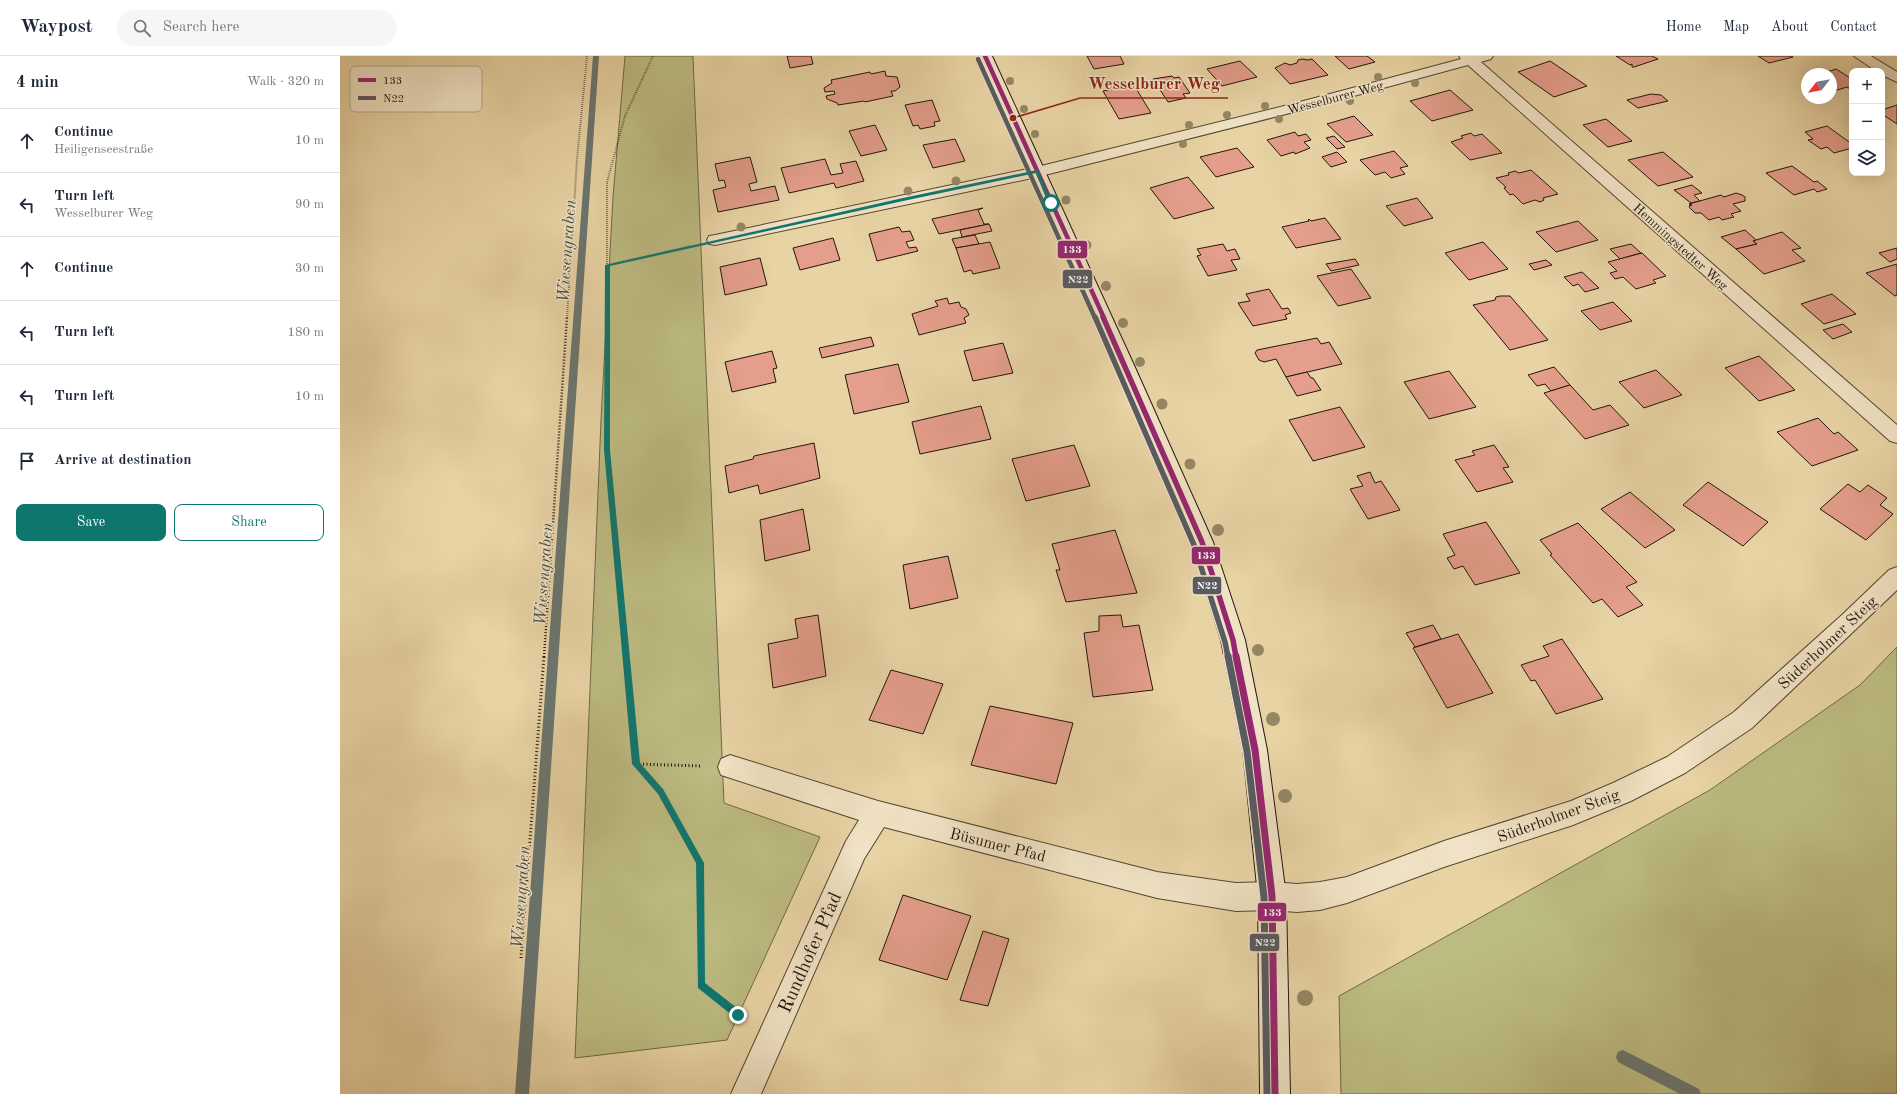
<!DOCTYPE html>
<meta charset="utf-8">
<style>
:root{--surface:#fff;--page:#f6f6f7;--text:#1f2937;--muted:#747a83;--line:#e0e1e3;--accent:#0f766e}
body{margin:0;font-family:"Old Standard TT",serif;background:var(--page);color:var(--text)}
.controls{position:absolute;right:12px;top:12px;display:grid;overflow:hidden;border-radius:8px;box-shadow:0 4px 16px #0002}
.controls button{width:36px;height:36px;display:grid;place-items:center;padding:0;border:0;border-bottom:1px solid var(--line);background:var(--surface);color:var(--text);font:20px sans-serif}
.compass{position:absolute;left:1461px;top:12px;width:36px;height:36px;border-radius:50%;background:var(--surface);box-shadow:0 4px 16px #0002;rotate:239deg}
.stop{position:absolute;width:12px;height:12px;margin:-9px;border:3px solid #0f766e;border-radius:50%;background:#fff}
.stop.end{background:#0f766e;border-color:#fff;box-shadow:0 1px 4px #0008}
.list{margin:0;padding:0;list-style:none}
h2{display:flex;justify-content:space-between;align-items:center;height:52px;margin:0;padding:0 16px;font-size:17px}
h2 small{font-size:13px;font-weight:400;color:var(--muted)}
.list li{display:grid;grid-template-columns:26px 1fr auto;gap:12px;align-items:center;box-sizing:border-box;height:64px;padding:0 16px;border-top:1px solid var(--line)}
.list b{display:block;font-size:15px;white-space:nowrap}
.list p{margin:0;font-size:13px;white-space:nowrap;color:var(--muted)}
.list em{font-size:13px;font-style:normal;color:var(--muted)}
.actions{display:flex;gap:8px;padding:12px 16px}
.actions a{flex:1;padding:9px 0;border:1px solid var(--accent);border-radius:8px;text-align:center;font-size:14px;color:var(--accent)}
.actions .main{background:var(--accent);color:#fff}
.icon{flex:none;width:22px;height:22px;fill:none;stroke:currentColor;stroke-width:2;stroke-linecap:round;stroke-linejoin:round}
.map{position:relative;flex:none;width:1557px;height:1038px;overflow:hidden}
header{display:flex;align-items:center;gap:24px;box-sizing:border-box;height:56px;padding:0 20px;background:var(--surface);border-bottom:1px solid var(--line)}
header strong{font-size:19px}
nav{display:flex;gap:22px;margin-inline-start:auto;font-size:14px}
.search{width:280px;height:36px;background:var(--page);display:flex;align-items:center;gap:10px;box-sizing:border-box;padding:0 14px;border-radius:22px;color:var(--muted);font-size:15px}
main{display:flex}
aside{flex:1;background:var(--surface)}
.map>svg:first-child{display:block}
.green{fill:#bcbb81;stroke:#6f6846}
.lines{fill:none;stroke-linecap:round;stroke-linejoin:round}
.stream{fill:#6b766f;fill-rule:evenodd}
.building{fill:#e49e8b;stroke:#22160c}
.street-casing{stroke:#544532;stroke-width:2}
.secondary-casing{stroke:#22160c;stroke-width:2}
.path-far2{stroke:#22160c;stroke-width:2;stroke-dasharray:0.5 1.5;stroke-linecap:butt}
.path-far1{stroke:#22160c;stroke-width:2.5;stroke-dasharray:1 2;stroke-linecap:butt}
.path{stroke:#22160c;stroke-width:3;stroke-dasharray:1 2.5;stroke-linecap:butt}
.street{fill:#f0e2c4;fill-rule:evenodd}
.secondary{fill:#f0e2c4;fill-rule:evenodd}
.bus-1-far2-casing{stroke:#f0e2c4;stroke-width:6}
.bus-1-far1-casing{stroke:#f0e2c4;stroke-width:8}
.bus-1-casing{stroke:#f0e2c4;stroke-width:10}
.bus-2-far2-casing{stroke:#f0e2c4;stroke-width:6}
.bus-2-far1-casing{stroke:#f0e2c4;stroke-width:8}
.bus-2-casing{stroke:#f0e2c4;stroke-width:10}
.bus-1-far2{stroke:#95276e;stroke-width:4.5}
.bus-1-far1{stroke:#95276e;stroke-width:5.5}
.bus-1{stroke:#95276e;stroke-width:7}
.bus-2-far2{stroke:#595b62;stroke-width:4.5}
.bus-2-far1{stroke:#595b62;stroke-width:5.5}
.bus-2{stroke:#595b62;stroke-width:7}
.tree{fill:#948764}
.route{fill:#0f766e}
.labels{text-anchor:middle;stroke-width:3;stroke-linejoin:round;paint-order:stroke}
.far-street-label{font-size:13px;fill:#22160c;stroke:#f0e2c4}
.street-label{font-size:16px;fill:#22160c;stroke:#f0e2c4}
.water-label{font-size:17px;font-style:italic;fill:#4c4e46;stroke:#f0e2c4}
.near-street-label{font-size:19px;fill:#22160c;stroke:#f0e2c4}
.key{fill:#f0e2c4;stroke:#b2a58d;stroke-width:1}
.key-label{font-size:11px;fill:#22160c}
.leader{fill:none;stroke:#8f2418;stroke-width:1.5}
.callout-dot{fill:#8f2418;stroke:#f0e2c4;stroke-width:1.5}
.callout-label{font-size:17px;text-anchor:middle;font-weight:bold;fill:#8f2418;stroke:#f0e2c4;stroke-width:3;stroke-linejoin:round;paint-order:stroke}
.line-badge{stroke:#f0e2c4;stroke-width:1.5}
.badge-label{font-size:11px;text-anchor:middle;font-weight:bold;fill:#fff}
</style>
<header>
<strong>Waypost</strong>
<div class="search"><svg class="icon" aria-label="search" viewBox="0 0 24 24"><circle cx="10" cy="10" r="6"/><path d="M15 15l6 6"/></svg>Search here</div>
<nav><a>Home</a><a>Map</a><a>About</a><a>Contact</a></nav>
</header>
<main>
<aside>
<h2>4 min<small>Walk · 320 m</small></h2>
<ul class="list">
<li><svg class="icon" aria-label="ahead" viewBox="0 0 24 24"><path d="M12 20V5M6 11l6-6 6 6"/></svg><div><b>Continue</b><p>Heiligenseestraße</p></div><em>10 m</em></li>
<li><svg class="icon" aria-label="left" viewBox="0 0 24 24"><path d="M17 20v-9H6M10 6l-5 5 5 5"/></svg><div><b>Turn left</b><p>Wesselburer Weg</p></div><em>90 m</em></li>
<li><svg class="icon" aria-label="ahead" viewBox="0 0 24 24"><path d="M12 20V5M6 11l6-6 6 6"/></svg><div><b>Continue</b></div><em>30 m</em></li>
<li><svg class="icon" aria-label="left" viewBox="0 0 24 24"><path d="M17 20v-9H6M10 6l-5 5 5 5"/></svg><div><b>Turn left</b></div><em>180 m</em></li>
<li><svg class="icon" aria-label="left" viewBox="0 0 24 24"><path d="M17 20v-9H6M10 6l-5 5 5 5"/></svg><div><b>Turn left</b></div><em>10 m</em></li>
<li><svg class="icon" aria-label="arrive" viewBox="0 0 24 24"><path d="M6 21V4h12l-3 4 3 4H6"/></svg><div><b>Arrive at destination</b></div></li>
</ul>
<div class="actions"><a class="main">Save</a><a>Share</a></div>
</aside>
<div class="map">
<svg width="1557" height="1038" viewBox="0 0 1557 1038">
<rect width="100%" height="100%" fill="#e8d3a4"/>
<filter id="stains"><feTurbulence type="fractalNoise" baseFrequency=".005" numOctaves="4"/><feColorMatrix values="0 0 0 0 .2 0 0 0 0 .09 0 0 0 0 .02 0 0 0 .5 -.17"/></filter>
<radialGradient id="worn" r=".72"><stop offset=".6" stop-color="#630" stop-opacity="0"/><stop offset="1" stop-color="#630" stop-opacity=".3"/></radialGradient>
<g class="green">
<polygon points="285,0 353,0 384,747 480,781 387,984 235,1002 261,364 273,141"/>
<polygon points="1557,591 1557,1038 1001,1038 999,940 1370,734 1520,629"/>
</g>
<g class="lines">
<g class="stream">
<polygon points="253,0 259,0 189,1038 175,1038"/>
<polygon points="1283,994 1359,1033 1361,1038 1340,1038 1278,1006 1276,1001 1278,996"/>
</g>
</g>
<g class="building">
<polygon points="447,0 471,0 473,8 450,12"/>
<polygon points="747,0 780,0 784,8 754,13"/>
<polygon points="995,0 1027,0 1035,6 1009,13"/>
<polygon points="1276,0 1312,0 1318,3 1294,11 1292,11 1292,8 1290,9"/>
<polygon points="1418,0 1451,0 1453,1 1429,7"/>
<polygon points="962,3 968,4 972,3 988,19 950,28 935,12 945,7 950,9 957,7 958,4"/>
<polygon points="900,5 917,21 882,30 867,13"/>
<polygon points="1210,5 1247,30 1214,41 1178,16"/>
<polygon points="1496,13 1512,23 1512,34 1507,31 1494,35 1491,33 1491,18 1477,18 1473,15 1479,14 1484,17"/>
<polygon points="545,15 546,20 557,21 560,31 555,35 551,35 553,40 525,46 524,45 498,49 497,47 487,43 486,40 495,38 494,35 485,36 484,32 492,27 491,24 530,16 531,18"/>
<polygon points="832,20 834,22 839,21 850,37 843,38 846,42 828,46 813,23"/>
<polygon points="794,29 811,57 779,63 763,35"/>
<polygon points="1110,34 1133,54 1092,65 1070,45"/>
<polygon points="1311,38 1321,39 1328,45 1298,52 1287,44"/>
<polygon points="592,44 600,65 594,66 595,70 580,73 578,69 573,70 565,49"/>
<polygon points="1557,49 1557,68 1542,58 1542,54"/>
<polygon points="1014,60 1033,79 1006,86 987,68"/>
<polygon points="1266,63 1292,85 1268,91 1243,69"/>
<polygon points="535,69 547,94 521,100 509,75"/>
<polygon points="1487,70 1512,88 1512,92 1494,97 1487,91 1481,93 1468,84 1473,83 1465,76"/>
<polygon points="955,76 958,80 966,78 971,84 964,86 970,92 955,98 954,96 941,100 927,84"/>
<polygon points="1131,77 1134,80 1142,78 1162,97 1130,104 1111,86 1123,82 1121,80"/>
<polygon points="994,80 1005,91 997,93 986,82"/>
<polygon points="615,83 625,105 593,112 583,89"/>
<polygon points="897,92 914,111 876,121 860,101"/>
<polygon points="1054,95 1068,110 1060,112 1065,118 1051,122 1045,116 1035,119 1020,104"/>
<polygon points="997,96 1007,106 991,111 982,101"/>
<polygon points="1323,96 1353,121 1318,130 1288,104"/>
<polygon points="410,101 417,126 409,128 411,135 435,130 439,144 378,156 373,134 386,131 384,124 379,125 375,108"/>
<polygon points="485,103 491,119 503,117 500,108 516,105 524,125 496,132 494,127 449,137 441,112"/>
<polygon points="1452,110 1474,126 1477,125 1487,133 1477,136 1474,133 1454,139 1426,117"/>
<polygon points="1191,114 1218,138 1203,142 1204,144 1200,146 1195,144 1183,148 1173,138 1170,139 1164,132 1166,131 1156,122 1169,119 1168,117 1175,115 1179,117"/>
<polygon points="848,121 874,152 834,163 810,132"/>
<polygon points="1352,129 1362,137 1354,139 1360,145 1351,147 1334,134"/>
<polygon points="1396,137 1402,139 1405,141 1405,145 1393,148 1401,155 1391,158 1394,161 1382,164 1379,161 1369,164 1361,157 1355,157 1350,152 1349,150 1352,149 1349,148 1381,139 1384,141"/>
<polygon points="1077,142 1093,162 1064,170 1046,150"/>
<polygon points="643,152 638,154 644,168 649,168 599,178 592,163"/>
<polygon points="985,162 1001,183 956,192 942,171 969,165 968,164 969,163 971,165"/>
<polygon points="1238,165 1258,184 1216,196 1196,176"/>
<polygon points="649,168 652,175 622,181 620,174"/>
<polygon points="559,171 562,176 570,175 574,184 566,186 569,192 576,191 578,195 537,205 529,178"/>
<polygon points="1405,174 1416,184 1413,185 1417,188 1396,193 1381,181"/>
<polygon points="1442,176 1461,192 1452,194 1465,205 1424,218 1396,193 1417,188 1413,185"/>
<polygon points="635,179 639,188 616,192 612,183"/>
<polygon points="493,182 500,204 460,214 453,192"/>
<polygon points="650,186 660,212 633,218 631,214 624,216 616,192"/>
<polygon points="1143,186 1168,213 1129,224 1105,197"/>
<polygon points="883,188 887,195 895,193 900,203 891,204 897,214 868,220 857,200 861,199 857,193"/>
<polygon points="1291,188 1301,197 1280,203 1270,193"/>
<polygon points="1557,192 1557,203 1550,206 1539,197"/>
<polygon points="1302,197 1326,220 1313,224 1316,227 1296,233 1283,221 1275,223 1270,217 1277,215 1268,206"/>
<polygon points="420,202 427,229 385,239 380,211"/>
<polygon points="1015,203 1019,209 991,215 986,208"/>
<polygon points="1206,204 1212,209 1194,214 1189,208"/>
<polygon points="1557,208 1557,239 1555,240 1526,217"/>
<polygon points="1011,213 1031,242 998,250 977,220"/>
<polygon points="1242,216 1259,232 1245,236 1238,228 1233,230 1224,221"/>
<polygon points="929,233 942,253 948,252 951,257 945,259 947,263 913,270 898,247 910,245 906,238"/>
<polygon points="1492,238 1516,258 1484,268 1461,248"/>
<polygon points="1160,240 1170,240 1208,284 1170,294 1133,249 1155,244 1156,241"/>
<polygon points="607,242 609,248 619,246 621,251 626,253 629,259 624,262 626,267 579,279 572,258 598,250 595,245"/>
<polygon points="1273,246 1292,265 1260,274 1241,255"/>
<polygon points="1503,268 1512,276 1493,283 1483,274"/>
<polygon points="531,281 534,290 482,302 479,292"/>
<polygon points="977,282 981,288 989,286 1002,308 946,321 936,303 924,306 919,304 915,297 917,294"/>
<polygon points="663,287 673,317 633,325 624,295"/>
<polygon points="432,295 437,312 433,313 436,326 392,336 385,306"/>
<polygon points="1419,300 1455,334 1419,345 1385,312"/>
<polygon points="558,308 569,346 514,358 505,319"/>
<polygon points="1214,311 1230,329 1211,335 1205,328 1197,330 1188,319"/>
<polygon points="1316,314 1342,339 1304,352 1279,326"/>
<polygon points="1109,315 1136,351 1089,363 1064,326"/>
<polygon points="967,316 971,322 973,322 981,334 957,340 946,321"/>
<polygon points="1230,329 1253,354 1270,349 1289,369 1245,383 1204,337"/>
<polygon points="641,350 651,383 580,398 572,366"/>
<polygon points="1000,351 1025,391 973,405 949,364"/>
<polygon points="1478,362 1494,378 1498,376 1518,394 1472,410 1437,376"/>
<polygon points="474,387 480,422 420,438 418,429 389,437 385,410 413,403 414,400"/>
<polygon points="734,389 750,430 686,445 672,403"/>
<polygon points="1154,389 1169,411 1163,412 1173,426 1137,436 1115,404 1135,399 1132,395"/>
<polygon points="1030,416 1035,427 1041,425 1060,454 1028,463 1010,433 1023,430 1017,420"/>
<polygon points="1368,426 1428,466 1403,490 1343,449"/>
<polygon points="1508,428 1520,436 1528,429 1547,442 1540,449 1553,458 1526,484 1480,453"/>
<polygon points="1290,436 1335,474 1305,492 1261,453"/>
<polygon points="463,453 470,494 425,505 420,464"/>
<polygon points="1146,466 1180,517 1135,529 1123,510 1114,513 1107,502 1115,499 1103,478"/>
<polygon points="1238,467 1297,526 1286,531 1303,549 1278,561 1262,543 1253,547 1210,499 1212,498 1200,484"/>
<polygon points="775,474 797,537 726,546 716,514 720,514 712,488"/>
<polygon points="608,500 618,542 570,553 563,509"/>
<polygon points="478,559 486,620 433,632 428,588 458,582 455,563"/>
<polygon points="781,559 783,571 799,569 813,634 753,641 744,577 759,575 759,560"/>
<polygon points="1093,569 1101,583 1075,591 1066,577"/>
<polygon points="1118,578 1153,637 1107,652 1073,592"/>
<polygon points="1222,583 1263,643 1216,658 1195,624 1191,625 1181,609 1209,600 1203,590"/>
<polygon points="551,614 603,628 583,678 529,664"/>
<polygon points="650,650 733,667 716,728 631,709"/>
<polygon points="563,839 631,860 607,924 539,904"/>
<polygon points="643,875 669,883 648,950 620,944"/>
</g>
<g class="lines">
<defs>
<g id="street">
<polygon points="1119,0 1153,0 1151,3 1141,6 1557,369 1557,387 1550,385 1128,9 966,53 697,121 375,189 369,188 367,184 369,180 375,179 697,111 956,47 1121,3"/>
<polygon points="1514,0 1531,0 1557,16 1557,26 1542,19 1542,15 1536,15"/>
<polygon points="1557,511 1557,534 1412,672 1345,717 1291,745 1233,769 1104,811 1007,847 980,854 957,856 932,854 896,855 817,842 544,771 524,803 421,1038 391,1038 506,785 519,764 381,719 378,711 381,703 390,699 538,745 817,816 896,827 932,826 957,828 980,826 1007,821 1104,785 1231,745 1273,727 1327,701 1394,656 1503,558 1549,514"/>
</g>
<polygon id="secondary" points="638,0 652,0 793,307 873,486 905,584 927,694 946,840 950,1038 920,1038 918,840 903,694 881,584 851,486 775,307"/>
</defs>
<use href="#street" class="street-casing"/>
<use href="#secondary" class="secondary-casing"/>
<g class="path-far2">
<polyline points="268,209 351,190"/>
<polyline points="227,262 237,103 247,0"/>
<polyline points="267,262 267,126 285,60 313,0"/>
</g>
<g class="path-far1">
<polyline points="267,261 267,394 286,601"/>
<polyline points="204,601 227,261"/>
</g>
<g class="path">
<polyline points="286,600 296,708 321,735 360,807 361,929 405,964"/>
<polyline points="296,708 361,710"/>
<polyline points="181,902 204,600"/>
</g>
<use href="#street" class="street"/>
<use href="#secondary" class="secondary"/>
<defs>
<polyline id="bus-1-far2" points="645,0 764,262"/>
<polyline id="bus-1-far1" points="763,261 862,486 893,584 896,601"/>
<polyline id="bus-1" points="896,600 915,694 932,840 935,1038"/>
<polyline id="bus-2-far2" points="638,3 755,262"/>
<polyline id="bus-2-far1" points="755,261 854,489 885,586 888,601"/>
<polyline id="bus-2" points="888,600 907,695 924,841 927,1038"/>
</defs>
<use href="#bus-1-far2" class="bus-1-far2-casing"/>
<use href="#bus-1-far1" class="bus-1-far1-casing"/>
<use href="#bus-1" class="bus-1-casing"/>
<use href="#bus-2-far2" class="bus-2-far2-casing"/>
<use href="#bus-2-far1" class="bus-2-far1-casing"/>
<use href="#bus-2" class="bus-2-casing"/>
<use href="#bus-1-far2" class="bus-1-far2"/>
<use href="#bus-1-far1" class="bus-1-far1"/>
<use href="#bus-1" class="bus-1"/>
<use href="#bus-2-far2" class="bus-2-far2"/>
<use href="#bus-2-far1" class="bus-2-far1"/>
<use href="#bus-2" class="bus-2"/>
</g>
<g class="tree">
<circle cx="1038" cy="21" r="4"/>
<circle cx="670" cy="25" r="4"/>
<circle cx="1075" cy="27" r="4"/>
<circle cx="1010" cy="45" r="4"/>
<circle cx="925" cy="50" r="4"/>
<circle cx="684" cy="53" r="4"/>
<circle cx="887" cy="59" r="4"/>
<circle cx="939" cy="63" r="4"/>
<circle cx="849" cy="69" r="4"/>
<circle cx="695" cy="78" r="4"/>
<circle cx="843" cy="88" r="4"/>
<circle cx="616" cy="125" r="4.5"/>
<circle cx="568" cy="135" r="4.5"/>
<circle cx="726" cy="144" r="4.5"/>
<circle cx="401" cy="171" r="4.5"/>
<circle cx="747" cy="189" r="4.5"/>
<circle cx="766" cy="230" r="5"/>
<circle cx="783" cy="267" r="5"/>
<circle cx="800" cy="306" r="5"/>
<circle cx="822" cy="348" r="5.5"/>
<circle cx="850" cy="408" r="5.5"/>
<circle cx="878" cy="474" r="6"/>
<circle cx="918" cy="594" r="6"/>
<circle cx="933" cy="663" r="7"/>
<circle cx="945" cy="740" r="7"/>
<circle cx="965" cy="942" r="8"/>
</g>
<polygon class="route" points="697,114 699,116 712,148 708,147 696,117 563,145 270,210 270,394 300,707 323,733 364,807 365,927 402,956 402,962 398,964 358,932 356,807 318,738 292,708 264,394 265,209 563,142"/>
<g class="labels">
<g class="far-street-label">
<text transform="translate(995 41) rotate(-15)" y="5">Wesselburer Weg</text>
<text transform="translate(1341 190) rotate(42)" y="5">Hemmingstedter Weg</text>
</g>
<g class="street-label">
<text transform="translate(1487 586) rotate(-43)" y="6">Süderholmer Steig</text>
<text transform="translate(1218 759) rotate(-20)" y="6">Süderholmer Steig</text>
<text transform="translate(658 788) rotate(14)" y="6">Büsumer Pfad</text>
</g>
<g class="water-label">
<text transform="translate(226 195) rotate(-86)" y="6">Wiesengraben</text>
<text transform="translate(203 518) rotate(-86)" y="6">Wiesengraben</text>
<text transform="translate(180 841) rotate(-86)" y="6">Wiesengraben</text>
</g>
<g class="near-street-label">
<text transform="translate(469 896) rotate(-66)" y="7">Rundhofer Pfad</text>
</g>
</g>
<rect x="10" y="10" width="132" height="46" rx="6" class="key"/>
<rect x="18" y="22" width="18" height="4" fill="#95276e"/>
<rect x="18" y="40" width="18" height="4" fill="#595b62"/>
<g class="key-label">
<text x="43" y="28">133</text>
<text x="43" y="46">N22</text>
</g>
<path class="leader" d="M673 62L740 42H888"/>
<circle class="callout-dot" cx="673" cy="62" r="4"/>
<g class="callout-label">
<text x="814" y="33">Wesselburer Weg</text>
</g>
<g class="line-badge">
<rect x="717" y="184" width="31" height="19" rx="4" fill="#95276e"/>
<rect x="722" y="213" width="31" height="20" rx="4" fill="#595b62"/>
<rect x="851" y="490" width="30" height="19" rx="4" fill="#95276e"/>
<rect x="852" y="520" width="30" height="19" rx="4" fill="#595b62"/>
<rect x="917" y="846" width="30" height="20" rx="4" fill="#95276e"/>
<rect x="909" y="877" width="31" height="19" rx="4" fill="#595b62"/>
</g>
<g class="badge-label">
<text x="732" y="197">133</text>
<text x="738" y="227">N22</text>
<text x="866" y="503">133</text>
<text x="867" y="533">N22</text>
<text x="932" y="860">133</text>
<text x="925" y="890">N22</text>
</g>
<rect width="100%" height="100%" filter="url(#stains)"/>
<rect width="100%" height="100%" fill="url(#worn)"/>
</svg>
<div class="controls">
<button>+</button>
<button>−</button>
<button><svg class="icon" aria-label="layers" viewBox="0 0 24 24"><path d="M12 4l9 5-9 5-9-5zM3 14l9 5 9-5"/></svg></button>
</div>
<svg class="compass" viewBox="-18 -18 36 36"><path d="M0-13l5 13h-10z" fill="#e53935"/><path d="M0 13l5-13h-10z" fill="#747a83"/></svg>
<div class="stop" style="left:711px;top:147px"></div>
<div class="stop end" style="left:398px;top:959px"></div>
</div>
</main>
